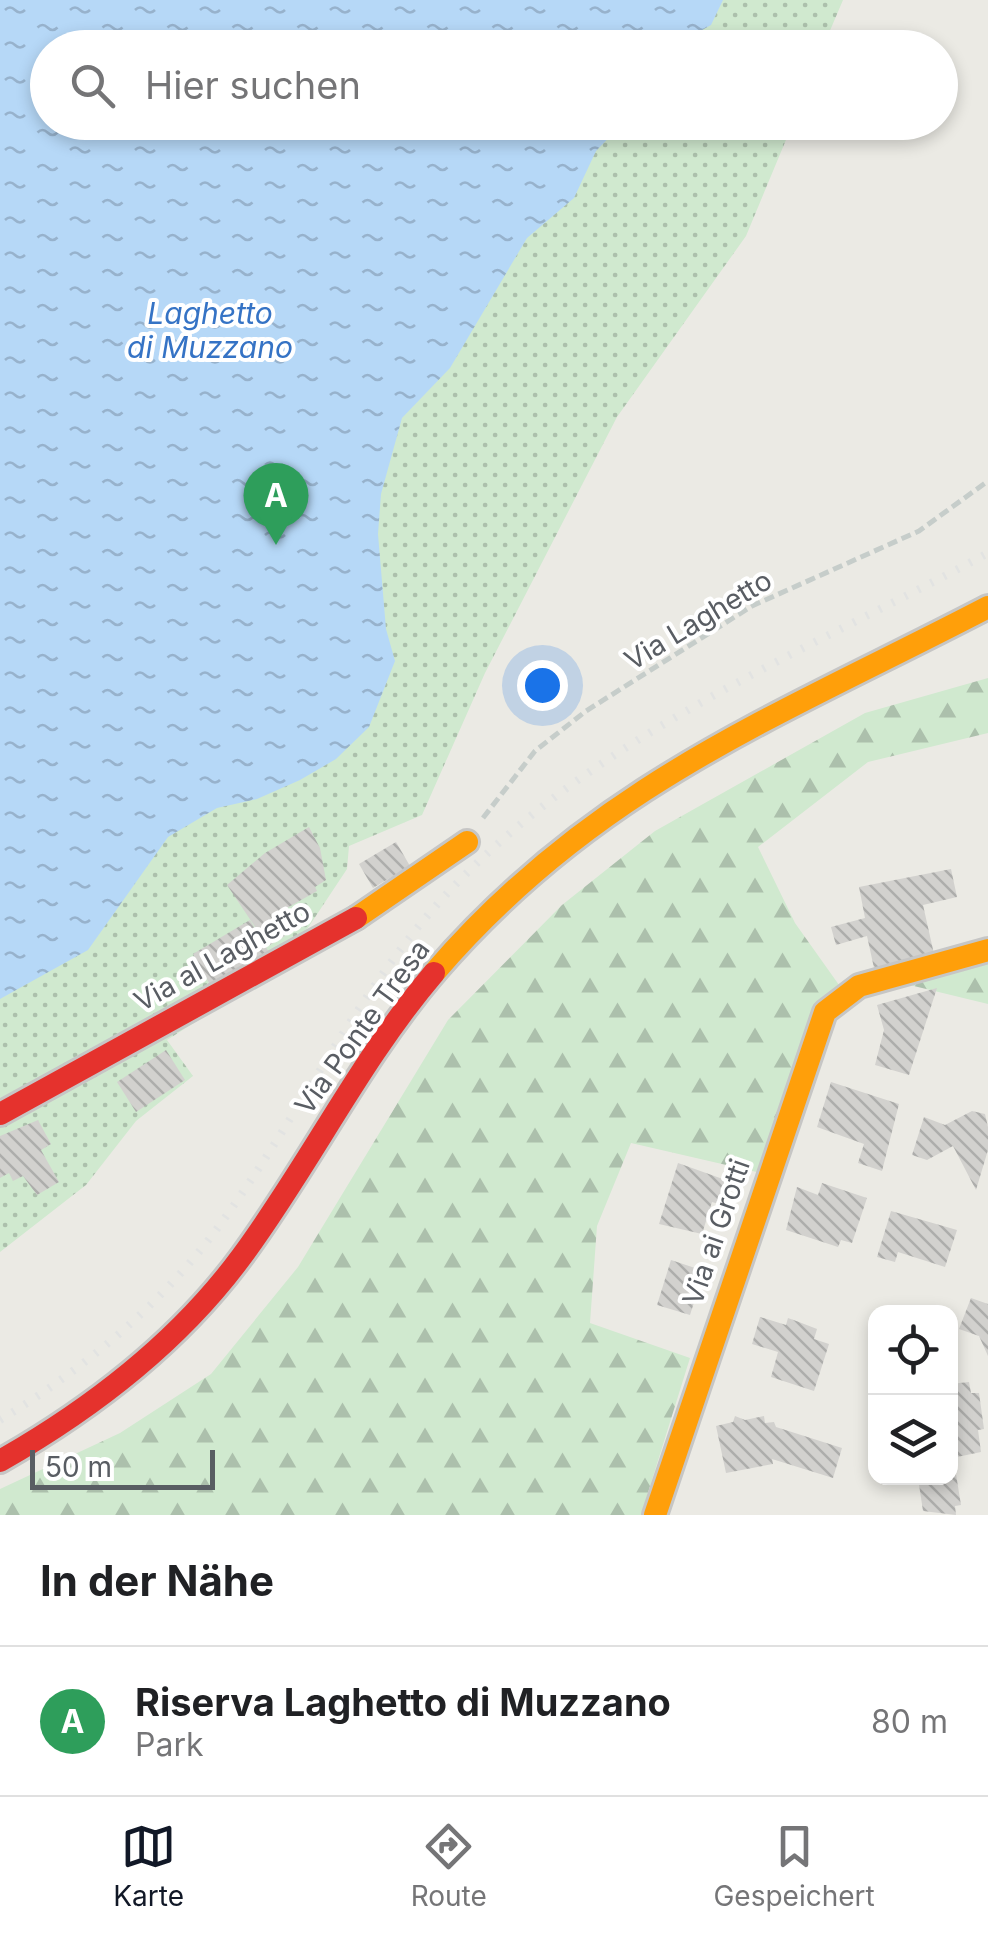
<!DOCTYPE html>
<html lang="de">
<meta charset="utf-8">
<style>
:root{--surface:#fff;--page:#f2f2f2;--text:#202124;--muted:#757577;--line:#e0e0e0;--accent:#111827}
body{margin:0;font-family:Inter,sans-serif;background:var(--page);color:var(--text)}
.controls{position:absolute;right:30px;bottom:30px;display:grid;overflow:hidden;border-radius:20px;box-shadow:0 5px 15px #0003}
.controls button{width:90px;height:90px;display:grid;place-items:center;padding:0;border:0;border-bottom:2px solid var(--line);background:var(--surface);color:var(--text);font:50px sans-serif}
.scale{position:absolute;left:30px;bottom:25px;width:185px;box-sizing:border-box;padding-left:10px;border:5px solid #595d63;border-top:0;font-size:28px;line-height:35px;white-space:nowrap;color:#595d63;-webkit-text-stroke:8px #fff;paint-order:stroke}
.you{position:absolute;left:542px;top:685px;width:35px;height:35px;margin:-25px;border:8px solid #fff;border-radius:50%;background:#1a73e8;box-shadow:0 0 0 15px #1a73e833}
.badge{display:grid;place-items:center;width:65px;height:65px;border-radius:50%;background:var(--accent);color:#fff;font-size:32px;font-weight:700}
.pin{position:absolute;translate:-50% -82px;filter:drop-shadow(0 2px 5px #0008)}
.pin::after{content:'';position:absolute;top:52px;width:35px;height:30px;background:inherit;clip-path:polygon(0 0,100% 0,50% 100%)}
.list{margin:0;padding:0;list-style:none}
h2{display:flex;justify-content:space-between;align-items:center;height:130px;margin:0;padding:0 40px;font-size:42px}
h2 small{font-size:32px;font-weight:400;color:var(--muted)}
.list li{display:grid;grid-template-columns:65px 1fr auto;gap:30px;align-items:center;box-sizing:border-box;height:150px;padding:0 40px;border-top:2px solid var(--line)}
.list b{display:block;font-size:38px;white-space:nowrap}
.list p{margin:0;font-size:32px;white-space:nowrap;color:var(--muted)}
.list em{font-size:32px;font-style:normal;color:var(--muted)}
.icon{flex:none;width:55px;height:55px;fill:none;stroke:currentColor;stroke-width:2;stroke-linecap:round;stroke-linejoin:round}
.map{position:relative;flex:none;width:988px;height:1515px;overflow:hidden}
.search{position:absolute;background:var(--surface);box-shadow:0 5px 15px #0003;left:30px;right:30px;top:30px;height:110px;display:flex;align-items:center;gap:25px;box-sizing:border-box;padding:0 35px;border-radius:55px;color:var(--muted);font-size:38px}
.sheet{height:280px;background:var(--surface)}
nav{display:flex;justify-content:space-around;align-items:center;box-sizing:border-box;height:140px;border-top:2px solid var(--line);background:var(--surface);font-size:28px;color:var(--muted)}
nav a{display:grid;justify-items:center;gap:5px}
nav .on{color:var(--accent)}
.map>svg:first-child{display:block}
.forest{fill:url(#forest-firs)}
.park{fill:url(#park-dots)}
.water{fill:url(#water-ripples)}
.building{fill:url(#building-back-hatch)}
.lines{fill:none;stroke-linecap:round;stroke-linejoin:round}
.slow-casing{stroke:#c6c6c5;stroke-width:28}
.jam-casing{stroke:#c6c6c5;stroke-width:28}
.path{stroke:#c6cdca;stroke-width:5;stroke-dasharray:10 5;stroke-linecap:butt}
.slow{stroke:#ff9f0a;stroke-width:22}
.jam{stroke:#e5322d;stroke-width:22}
.rail{stroke:#e2e3e2;stroke-width:8;stroke-dasharray:2.5 12;stroke-linecap:butt}
.labels{text-anchor:middle;stroke-width:8;stroke-linejoin:round;paint-order:stroke}
.street-label{font-size:28px;fill:#595d63;stroke:#fff}
.water-label{font-size:30px;font-style:italic;fill:#3573c5;stroke:#fff}
</style>
<div class="map">
<svg width="988" height="1515" viewBox="0 0 988 1515">
<defs>
<pattern id="forest-firs" width="22" height="20" patternUnits="userSpaceOnUse" patternTransform="scale(2.5)"><rect width="22" height="20" fill="#d0e9cf"/><path d="M5 1l3.5 6h-7zM16 11l3.5 6h-7z" fill="#acc0ac"/></pattern>
<pattern id="park-dots" width="8" height="8" patternUnits="userSpaceOnUse" patternTransform="scale(2.5)"><rect width="8" height="8" fill="#d0e9cf"/><path d="M2 2h.1M6 6h.1" fill="none" stroke="#acc0ac" stroke-width="1.8" stroke-linecap="round"/></pattern>
<pattern id="water-ripples" width="26" height="14" patternUnits="userSpaceOnUse" patternTransform="scale(2.5)"><rect width="26" height="14" fill="#b6d8f7"/><path d="M2 4q2-2 4 0t4 0M15 11q2-2 4 0t4 0" fill="none" stroke="#97b2cc"/></pattern>
<pattern id="building-back-hatch" width="6" height="6" patternUnits="userSpaceOnUse" patternTransform="scale(2.5)"><rect width="6" height="6" fill="#d2d1ce"/><path d="M-1 5l2 2M0 0l6 6M5-1l2 2" fill="none" stroke="#adadab"/></pattern>
</defs>
<rect width="100%" height="100%" fill="#ebeae4"/>
<g class="forest">
<polygon points="988,678 988,733 868,762 758,847 795,923 844,992 761,1173 631,1143 597,1226 590,1323 690,1358 641,1515 0,1515 0,1489 120,1433 211,1374 298,1267 448,1020 562,905 655,831 865,713"/>
<polygon points="988,947 988,1004 885,979"/>
</g>
<polygon class="park" points="0,0 843,0 823,47 48,48 48,122 793,123 746,236 617,417 485,673 422,815 349,846 347,869 282,967 167,1040 193,1076 136,1121 86,1185 0,1252"/>
<polygon class="water" points="0,0 723,0 711,25 672,47 48,48 48,122 623,123 596,151 574,198 527,238 450,368 402,418 381,494 378,534 386,629 395,661 369,727 336,759 300,780 257,799 217,808 168,837 88,950 0,999"/>
<g class="building">
<polygon points="309,827 320,848 326,880 315,887 317,891 273,916 285,936 268,946 227,885 265,853"/>
<polygon points="396,842 410,866 373,888 359,864"/>
<polygon points="951,869 957,897 923,905 934,954 874,968 867,936 836,945 831,927 865,918 859,887"/>
<polygon points="250,920 271,956 213,990 193,954"/>
<polygon points="937,988 909,1075 875,1065 884,1030 877,1005"/>
<polygon points="166,1050 185,1080 136,1112 117,1082"/>
<polygon points="831,1082 899,1104 882,1171 858,1163 864,1144 817,1127"/>
<polygon points="972,1111 985,1114 988,1127 988,1150 976,1190 953,1146 927,1160 912,1155 924,1117 945,1125"/>
<polygon points="38,1120 51,1144 41,1150 59,1182 37,1195 23,1176 13,1181 9,1173 0,1178 0,1136"/>
<polygon points="678,1163 734,1183 726,1206 712,1202 702,1234 659,1224"/>
<polygon points="822,1183 867,1198 852,1243 841,1240 838,1247 786,1230 797,1187 818,1195"/>
<polygon points="891,1211 957,1230 945,1267 898,1252 895,1262 877,1257"/>
<polygon points="671,1260 704,1271 690,1315 657,1305"/>
<polygon points="971,1298 988,1304 988,1356 979,1336 959,1329"/>
<polygon points="760,1317 786,1325 788,1318 799,1322 817,1329 814,1339 829,1344 814,1391 771,1377 778,1352 752,1344"/>
<polygon points="969,1382 971,1393 979,1393 984,1429 978,1430 981,1452 957,1457 950,1435 950,1384"/>
<polygon points="735,1416 745,1420 764,1416 765,1423 774,1422 776,1427 842,1448 833,1478 772,1459 773,1464 726,1473 716,1426 733,1422"/>
<polygon points="955,1468 961,1505 955,1506 956,1515 923,1511 918,1478 950,1478 950,1469"/>
</g>
<g class="lines">
<defs>
<g id="slow">
<polyline points="356,918 467,842"/>
<path d="M434 973C595 785 777 717 988 607"/>
<polyline points="655,1515 825,1012 859,986 988,950"/>
</g>
<g id="jam">
<polyline points="0,1114 356,918"/>
<path d="M0 1461C93 1408 178 1343 242 1256 310 1164 360 1060 434 973"/>
</g>
</defs>
<use href="#slow" class="slow-casing"/>
<use href="#jam" class="jam-casing"/>
<polyline class="path" points="483,818 535,751 586,711 752,606 919,531 988,481"/>
<use href="#slow" class="slow"/>
<use href="#jam" class="jam"/>
<path class="rail" d="M0 1420C87 1367 165 1302 224 1219 304 1109 361 982 457 883 604 731 805 652 988 553"/>
</g>
<g class="labels">
<g class="street-label">
<text transform="translate(698 620) rotate(-31)" y="10">Via Laghetto</text>
<text transform="translate(222 956) rotate(-29)" y="10">Via al Laghetto</text>
<text transform="translate(362 1027) rotate(-54)" y="10">Via Ponte Tresa</text>
<text transform="translate(716 1232) rotate(-71)" y="10">Via ai Grotti</text>
</g>
<g class="water-label">
<text x="210" y="324">Laghetto<tspan x="210" dy="34">di Muzzano</tspan></text>
</g>
</g>
</svg>
<div class="controls">
<button><svg class="icon" aria-label="locate" viewBox="0 0 24 24"><circle cx="12" cy="12" r="6"/><path d="M12 2v4M12 18v4M2 12h4M18 12h4"/></svg></button>
<button><svg class="icon" aria-label="layers" viewBox="0 0 24 24"><path d="M12 4l9 5-9 5-9-5zM3 14l9 5 9-5"/></svg></button>
</div>
<div class="scale">50 m</div>
<div class="you"></div>
<div class="pin badge" style="left:276px;top:545px;background:#2e9e5b">A</div>
<div class="search"><svg class="icon" aria-label="search" viewBox="0 0 24 24"><circle cx="10" cy="10" r="6"/><path d="M15 15l6 6"/></svg>Hier suchen</div>
</div>
<section class="sheet">
<h2>In der Nähe<small></small></h2>
<ul class="list">
<li><span class="badge" style="background:#2e9e5b">A</span><div><b>Riserva Laghetto di Muzzano</b><p>Park</p></div><em>80 m</em></li>
</ul>
</section>
<nav>
<a class="on"><svg class="icon" aria-label="map" viewBox="0 0 24 24"><path d="M3 6l6-2 6 2 6-2v14l-6 2-6-2-6 2zM9 4v14M15 6v14"/></svg>Karte</a>
<a><svg class="icon" aria-label="directions" viewBox="0 0 24 24"><path d="M12 3l9 9-9 9-9-9zM9 14v-3h6M13 9l2 2-2 2"/></svg>Route</a>
<a><svg class="icon" aria-label="saved" viewBox="0 0 24 24"><path d="M7 4h10v16l-5-4-5 4z"/></svg>Gespeichert</a>
</nav>
